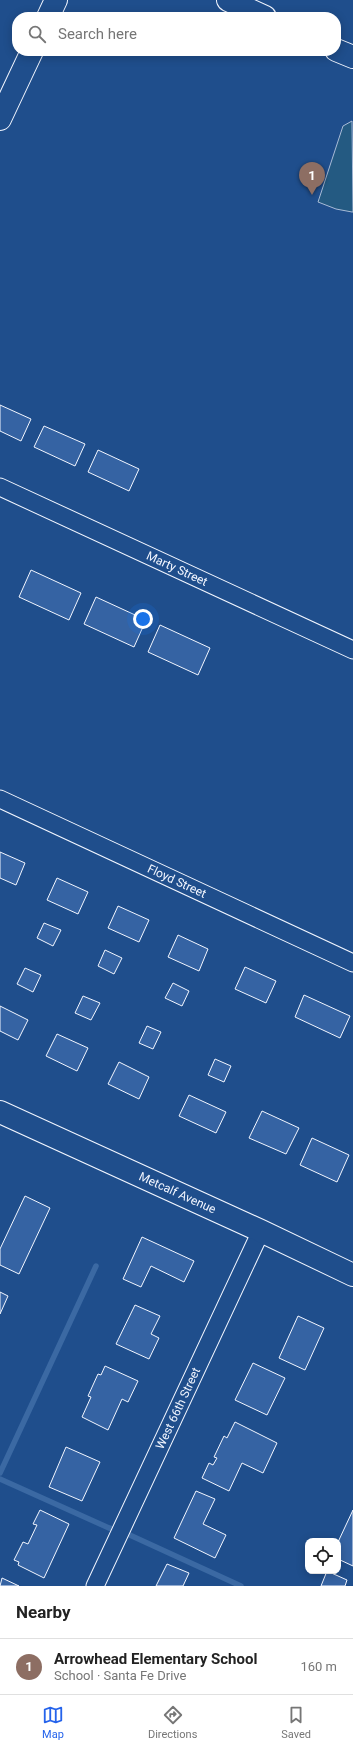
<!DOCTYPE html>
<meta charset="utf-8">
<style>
:root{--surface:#fff;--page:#f6f6f6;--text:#222;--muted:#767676;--line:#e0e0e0;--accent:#2563eb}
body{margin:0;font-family:Roboto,sans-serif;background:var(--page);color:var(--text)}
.controls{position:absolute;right:12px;bottom:12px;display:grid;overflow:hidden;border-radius:8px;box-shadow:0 2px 10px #0003}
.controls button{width:36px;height:36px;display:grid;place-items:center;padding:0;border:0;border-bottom:1px solid var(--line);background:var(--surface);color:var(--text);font:20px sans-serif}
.you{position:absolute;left:143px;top:619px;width:14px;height:14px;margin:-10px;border:3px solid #fff;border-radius:50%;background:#1a73e8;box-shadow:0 0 0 6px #1a73e833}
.badge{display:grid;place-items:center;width:26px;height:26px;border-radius:50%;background:var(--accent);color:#fff;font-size:13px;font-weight:700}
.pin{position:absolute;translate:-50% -33px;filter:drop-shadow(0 1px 2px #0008)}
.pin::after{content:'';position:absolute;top:21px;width:14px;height:12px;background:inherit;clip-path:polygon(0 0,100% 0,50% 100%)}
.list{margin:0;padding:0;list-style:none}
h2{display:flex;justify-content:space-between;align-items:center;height:52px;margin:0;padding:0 16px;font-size:17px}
h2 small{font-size:13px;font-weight:400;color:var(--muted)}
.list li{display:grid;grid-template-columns:26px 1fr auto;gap:12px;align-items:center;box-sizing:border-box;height:56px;padding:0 16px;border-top:1px solid var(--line)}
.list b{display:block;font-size:15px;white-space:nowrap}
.list p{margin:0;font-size:13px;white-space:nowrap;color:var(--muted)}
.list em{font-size:13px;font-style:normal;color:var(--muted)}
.icon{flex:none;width:22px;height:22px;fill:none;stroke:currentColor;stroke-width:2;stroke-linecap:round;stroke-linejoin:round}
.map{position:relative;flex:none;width:353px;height:1586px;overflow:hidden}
.search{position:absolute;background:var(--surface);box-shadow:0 2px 10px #0003;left:12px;right:12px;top:12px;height:44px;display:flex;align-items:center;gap:10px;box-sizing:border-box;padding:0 14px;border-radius:16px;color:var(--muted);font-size:15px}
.sheet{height:108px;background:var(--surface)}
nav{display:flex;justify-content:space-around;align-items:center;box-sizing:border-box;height:56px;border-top:1px solid var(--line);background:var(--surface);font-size:11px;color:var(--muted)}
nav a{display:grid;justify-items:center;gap:2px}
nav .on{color:var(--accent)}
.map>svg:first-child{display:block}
.green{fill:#245a82;stroke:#a8bbd7}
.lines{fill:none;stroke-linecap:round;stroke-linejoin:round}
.stream{stroke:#3b69a3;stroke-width:5.5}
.building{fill:#3563a3;stroke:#f2f6ff}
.street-casing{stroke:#f2f6ff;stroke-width:19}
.secondary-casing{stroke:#f2f6ff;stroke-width:24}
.primary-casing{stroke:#f2f6ff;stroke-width:24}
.street{stroke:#1f4e8c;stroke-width:17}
.secondary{stroke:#1f4e8c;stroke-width:22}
.primary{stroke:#1f4e8c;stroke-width:22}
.labels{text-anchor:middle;stroke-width:3;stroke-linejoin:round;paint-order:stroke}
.street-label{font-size:12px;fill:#f2f6ff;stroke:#1f4e8c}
</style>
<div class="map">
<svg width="353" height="1586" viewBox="0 0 353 1586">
<rect width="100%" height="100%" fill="#1f4e8c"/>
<polygon class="green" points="352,121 353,212 352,212 336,209 318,202 343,126"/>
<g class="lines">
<g class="stream">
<polyline points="0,1473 96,1266"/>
<polyline points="0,1479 109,1528 121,1531 241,1586"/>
</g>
</g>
<g class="building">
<polygon points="0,405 31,419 21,441 0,431"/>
<polygon points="44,426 85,444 75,466 34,447"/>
<polygon points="98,450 139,469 129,491 88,472"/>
<polygon points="31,570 81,593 69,620 19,597"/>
<polygon points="96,597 146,620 134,647 84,624"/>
<polygon points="160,625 210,648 198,675 148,652"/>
<polygon points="0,852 25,863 16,885 0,878"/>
<polygon points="57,878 88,892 78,914 47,900"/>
<polygon points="118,906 149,920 139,942 108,928"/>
<polygon points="44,923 61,930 53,946 37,938"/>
<polygon points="178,935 208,949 199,971 168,957"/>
<polygon points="105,950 122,958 114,974 98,966"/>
<polygon points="245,967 276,981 266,1003 235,989"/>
<polygon points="25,968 41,975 33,992 17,984"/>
<polygon points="173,983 189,991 182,1006 165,998"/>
<polygon points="304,995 350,1016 340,1038 295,1017"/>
<polygon points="83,996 100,1003 91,1020 75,1013"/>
<polygon points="0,1006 28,1020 18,1040 0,1031"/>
<polygon points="147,1026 161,1032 153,1049 139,1043"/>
<polygon points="57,1034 88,1048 77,1071 46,1056"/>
<polygon points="215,1059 231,1066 224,1082 208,1075"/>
<polygon points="119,1062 149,1077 139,1099 108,1084"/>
<polygon points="189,1095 226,1112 216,1133 179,1116"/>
<polygon points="262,1111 299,1128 286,1154 249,1138"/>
<polygon points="312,1138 349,1155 337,1182 300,1165"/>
<polygon points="25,1196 50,1208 19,1274 0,1265 0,1249"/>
<polygon points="142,1237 194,1261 184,1282 151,1266 141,1287 123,1279"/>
<polygon points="0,1292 8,1296 0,1314"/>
<polygon points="135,1305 160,1316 151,1334 159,1338 149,1359 116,1344"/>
<polygon points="298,1316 324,1328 305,1370 279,1358"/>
<polygon points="253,1363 285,1378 267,1415 235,1400"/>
<polygon points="105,1366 138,1381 128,1402 122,1399 108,1430 82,1417 91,1397 88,1396 98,1374 101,1375"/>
<polygon points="235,1422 277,1443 263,1473 242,1463 229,1491 202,1478 209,1463 213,1465 217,1458 214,1457 224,1436 227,1438"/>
<polygon points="66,1447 100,1462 82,1501 49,1487"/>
<polygon points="196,1491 215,1499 203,1524 226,1535 215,1558 174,1538"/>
<polygon points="40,1510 69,1524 44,1578 18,1565 19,1562 14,1560 23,1542 28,1544 37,1525 33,1524"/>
<polygon points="353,1510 353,1566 338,1559 338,1542"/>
<polygon points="167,1564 189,1573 183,1586 156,1586"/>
<polygon points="327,1571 347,1580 345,1586 321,1586"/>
<polygon points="2,1578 19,1586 0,1586"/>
</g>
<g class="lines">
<defs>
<g id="street">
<path id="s1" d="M0 487 353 650"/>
<path id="s2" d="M0 799 353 963"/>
<path id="s3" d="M95 1586 261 1231"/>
</g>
<g id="secondary">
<polyline points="228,0 265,17"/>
<polyline points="48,17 56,0"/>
<polyline points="336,50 353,57"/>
<polyline points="0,119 32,51"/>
</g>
<g id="primary">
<path id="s4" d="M0 1112 261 1231 353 1275"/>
</g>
</defs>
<use href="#street" class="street-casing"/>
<use href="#secondary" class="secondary-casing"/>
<use href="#primary" class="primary-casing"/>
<use href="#street" class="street"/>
<use href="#secondary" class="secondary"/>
<use href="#primary" class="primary"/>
</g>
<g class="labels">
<g class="street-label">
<text dy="4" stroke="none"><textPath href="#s1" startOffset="195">Marty Street</textPath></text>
<text dy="4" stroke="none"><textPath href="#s2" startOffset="195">Floyd Street</textPath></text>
<text dy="4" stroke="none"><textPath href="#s4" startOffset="195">Metcalf Avenue</textPath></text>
<text dy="4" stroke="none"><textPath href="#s3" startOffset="196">West 66th Street</textPath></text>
</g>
</g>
</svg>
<div class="controls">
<button><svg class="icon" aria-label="locate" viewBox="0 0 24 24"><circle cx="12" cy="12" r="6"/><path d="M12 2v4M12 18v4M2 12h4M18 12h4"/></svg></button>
</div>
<div class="you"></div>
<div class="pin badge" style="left:312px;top:195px;background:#8d6e63">1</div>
<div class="search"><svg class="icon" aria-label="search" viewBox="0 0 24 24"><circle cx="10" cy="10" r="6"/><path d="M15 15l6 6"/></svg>Search here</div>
</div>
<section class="sheet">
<h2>Nearby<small></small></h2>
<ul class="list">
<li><span class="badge" style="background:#8d6e63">1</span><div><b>Arrowhead Elementary School</b><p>School · Santa Fe Drive</p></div><em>160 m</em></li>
</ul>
</section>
<nav>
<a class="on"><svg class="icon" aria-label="map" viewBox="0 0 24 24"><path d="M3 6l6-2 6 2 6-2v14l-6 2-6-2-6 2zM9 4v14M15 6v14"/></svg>Map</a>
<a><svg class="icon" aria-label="directions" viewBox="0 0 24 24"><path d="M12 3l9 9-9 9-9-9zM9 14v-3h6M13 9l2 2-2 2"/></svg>Directions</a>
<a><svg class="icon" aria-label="saved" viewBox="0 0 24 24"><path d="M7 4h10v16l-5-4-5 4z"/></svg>Saved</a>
</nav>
